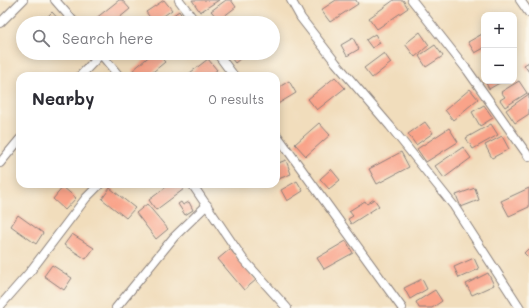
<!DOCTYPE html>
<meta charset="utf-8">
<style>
:root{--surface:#fff;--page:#f7f7f7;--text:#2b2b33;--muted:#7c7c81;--line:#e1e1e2}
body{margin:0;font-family:Mali,sans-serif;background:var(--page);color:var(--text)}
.controls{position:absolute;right:12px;top:12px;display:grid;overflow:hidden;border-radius:8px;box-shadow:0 2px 10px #0003}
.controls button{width:36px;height:36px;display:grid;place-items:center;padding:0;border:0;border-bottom:1px solid var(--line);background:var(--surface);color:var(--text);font:20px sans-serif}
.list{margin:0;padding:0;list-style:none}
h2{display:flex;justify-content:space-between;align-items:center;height:52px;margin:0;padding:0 16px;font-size:17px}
h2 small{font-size:13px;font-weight:400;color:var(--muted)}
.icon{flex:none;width:22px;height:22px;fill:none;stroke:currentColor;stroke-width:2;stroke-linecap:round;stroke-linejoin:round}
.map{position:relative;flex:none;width:529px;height:308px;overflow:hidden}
.search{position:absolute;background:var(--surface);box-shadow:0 2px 10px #0003;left:16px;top:16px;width:264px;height:44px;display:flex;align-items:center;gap:10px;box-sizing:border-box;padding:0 14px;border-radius:22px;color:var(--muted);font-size:15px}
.panel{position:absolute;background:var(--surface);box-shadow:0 2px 10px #0003;left:16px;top:72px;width:264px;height:116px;border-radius:12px}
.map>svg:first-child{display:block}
.building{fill:#f9a389}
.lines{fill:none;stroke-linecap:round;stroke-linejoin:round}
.minor-casing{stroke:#8a807c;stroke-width:10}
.minor{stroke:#fff;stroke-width:8}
</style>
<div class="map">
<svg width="529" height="308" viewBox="0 0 529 308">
<rect width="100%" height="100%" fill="#fbf7ec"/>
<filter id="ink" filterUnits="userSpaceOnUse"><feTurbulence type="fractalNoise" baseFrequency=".025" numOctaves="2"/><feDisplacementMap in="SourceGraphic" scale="8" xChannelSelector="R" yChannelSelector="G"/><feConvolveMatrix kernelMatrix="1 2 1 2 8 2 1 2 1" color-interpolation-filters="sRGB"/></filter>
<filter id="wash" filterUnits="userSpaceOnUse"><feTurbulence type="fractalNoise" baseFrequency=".012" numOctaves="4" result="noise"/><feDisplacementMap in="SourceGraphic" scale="16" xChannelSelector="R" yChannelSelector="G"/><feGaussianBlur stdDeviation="0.9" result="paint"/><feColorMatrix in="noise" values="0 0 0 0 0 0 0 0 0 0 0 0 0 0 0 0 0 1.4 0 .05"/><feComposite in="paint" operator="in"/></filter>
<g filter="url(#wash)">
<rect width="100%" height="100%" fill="#f1ddbc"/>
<g id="blocks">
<g class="building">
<polygon points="119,0 122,0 130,9 113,23 99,23 95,19"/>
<polygon points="164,0 172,10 154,23 146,12"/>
<polygon points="192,0 219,0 200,12"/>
<polygon points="226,0 231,0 236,7 219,20 211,11"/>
<polygon points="336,0 356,0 358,4 330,22 321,10"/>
<polygon points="394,0 403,0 408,8 377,29 369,18"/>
<polygon points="179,11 182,16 175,20 172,16"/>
<polygon points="52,12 62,23 41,23"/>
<polygon points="420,32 429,45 415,57 405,44"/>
<polygon points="484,33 484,48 475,53 468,42"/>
<polygon points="375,34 380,43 372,48 366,40"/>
<polygon points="353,38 359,49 347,56 341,45"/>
<polygon points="435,45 443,56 426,67 419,56"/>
<polygon points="153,53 157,53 165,62 148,76 136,76 132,71"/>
<polygon points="227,53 247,53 235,63"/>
<polygon points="384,53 391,63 372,78 364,68"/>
<polygon points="208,59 217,70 209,76 186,76"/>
<polygon points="529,62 529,72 524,65"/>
<polygon points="335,77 345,88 317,110 308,99"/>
<polygon points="289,81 296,93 276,105 276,89"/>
<polygon points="485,81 503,81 489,89"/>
<polygon points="519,81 527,93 505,107 500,100 505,97 501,92"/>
<polygon points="470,89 478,99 453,120 445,110"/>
<polygon points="529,94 529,114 515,123 506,110"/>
<polygon points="484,105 493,118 480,126 472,112"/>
<polygon points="425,122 433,133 416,145 408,134"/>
<polygon points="319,123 330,135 306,156 295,144"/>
<polygon points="491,124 498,135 473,149 466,138"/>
<polygon points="449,128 458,142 426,162 417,149"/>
<polygon points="502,136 509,149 492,158 485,145"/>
<polygon points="463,147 471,158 444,178 435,166"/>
<polygon points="401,152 409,167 377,184 369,169"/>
<polygon points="286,160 291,174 276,180 276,164"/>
<polygon points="331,169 340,180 329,189 320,179"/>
<polygon points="297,181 303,191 287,201 281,190"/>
<polygon points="170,184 180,184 184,189 156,210 149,200"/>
<polygon points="63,187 76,198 65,210 53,199"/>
<polygon points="110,188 135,208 126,218 102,199"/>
<polygon points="475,188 479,200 461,207 456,195"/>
<polygon points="529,188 529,207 509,216 501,201"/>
<polygon points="374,199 379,206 351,224 348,219 353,216 349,211 365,201 367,204"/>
<polygon points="181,202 183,205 189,202 193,210 185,215 178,204"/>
<polygon points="147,204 168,229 156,239 136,213"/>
<polygon points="18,215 43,233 36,244 11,226"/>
<polygon points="72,234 94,248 86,259 64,245"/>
<polygon points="346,241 353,253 324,269 317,258"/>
<polygon points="529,248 529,258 524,253"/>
<polygon points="230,249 256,280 244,290 218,259"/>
<polygon points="474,258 479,269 459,278 454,267"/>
<polygon points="52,265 72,278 64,290 44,276"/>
<polygon points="488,273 494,285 472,295 466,284"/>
<polygon points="422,279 427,289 410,299 404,288"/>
<polygon points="435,290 442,301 432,308 419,308 416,302"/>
</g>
</g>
</g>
<g filter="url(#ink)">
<use href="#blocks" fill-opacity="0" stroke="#8a807c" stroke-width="1"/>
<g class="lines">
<defs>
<g id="minor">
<polyline points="55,0 75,23"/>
<polyline points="179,0 196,23"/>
<polyline points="291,0 301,18 336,63 390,126 454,206 520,308"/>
<polyline points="412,0 468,71 529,157"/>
<polyline points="520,0 529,13"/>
<polyline points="0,23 23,0"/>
<polyline points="100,53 119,76"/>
<polyline points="217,53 234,76"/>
<polyline points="80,76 101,54"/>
<polyline points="276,134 402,308"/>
<polyline points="0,163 20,139"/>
<polyline points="192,184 243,259 287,308"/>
<polyline points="0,306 29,273 86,198 100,184"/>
<polyline points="116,308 174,237 207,205"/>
</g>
</defs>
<use href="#minor" class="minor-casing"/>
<use href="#minor" class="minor"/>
</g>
</g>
</svg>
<div class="controls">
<button>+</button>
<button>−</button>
</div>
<div class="search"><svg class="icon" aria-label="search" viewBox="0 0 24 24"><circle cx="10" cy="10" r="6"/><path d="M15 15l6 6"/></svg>Search here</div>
<section class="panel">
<h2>Nearby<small>0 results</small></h2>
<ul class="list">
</ul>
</section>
</div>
